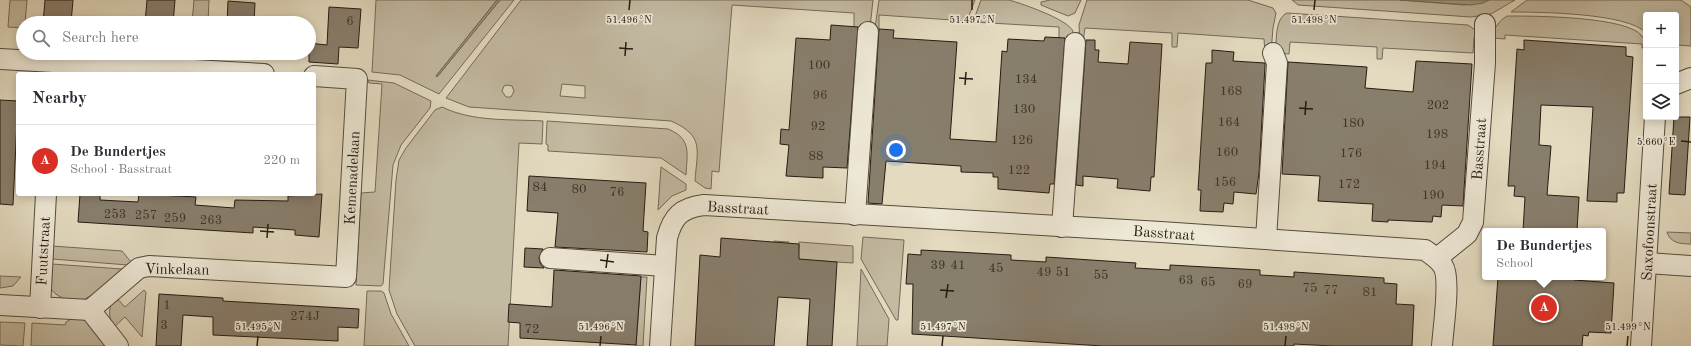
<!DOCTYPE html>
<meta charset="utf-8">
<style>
:root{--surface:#fff;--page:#f2f2f3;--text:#2b2b33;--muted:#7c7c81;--line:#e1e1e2;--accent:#d93025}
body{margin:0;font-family:"Old Standard TT",serif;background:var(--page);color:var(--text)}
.controls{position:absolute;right:12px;top:12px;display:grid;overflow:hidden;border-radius:4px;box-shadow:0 2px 10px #0003}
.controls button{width:36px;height:36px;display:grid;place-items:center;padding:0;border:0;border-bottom:1px solid var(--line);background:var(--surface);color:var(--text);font:20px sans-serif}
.you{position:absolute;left:896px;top:150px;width:14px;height:14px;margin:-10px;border:3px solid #fff;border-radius:50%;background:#1a73e8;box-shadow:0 0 0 6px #1a73e833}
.badge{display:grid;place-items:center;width:26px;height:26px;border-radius:50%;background:var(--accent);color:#fff;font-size:13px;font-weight:700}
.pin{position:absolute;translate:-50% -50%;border:2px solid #fff;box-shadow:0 1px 4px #0006}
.popup{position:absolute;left:1482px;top:228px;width:124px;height:52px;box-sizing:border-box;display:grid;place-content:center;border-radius:4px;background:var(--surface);filter:drop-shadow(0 1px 3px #0005);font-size:13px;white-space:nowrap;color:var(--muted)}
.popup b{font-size:15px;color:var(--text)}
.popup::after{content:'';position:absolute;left:50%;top:100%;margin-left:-8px;border:8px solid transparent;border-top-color:var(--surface)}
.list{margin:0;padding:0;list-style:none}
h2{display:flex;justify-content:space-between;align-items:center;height:52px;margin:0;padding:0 16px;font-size:17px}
h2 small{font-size:13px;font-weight:400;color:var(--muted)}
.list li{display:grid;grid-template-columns:26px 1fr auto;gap:12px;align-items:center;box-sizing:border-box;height:72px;padding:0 16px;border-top:1px solid var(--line)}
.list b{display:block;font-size:15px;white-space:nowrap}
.list p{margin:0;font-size:13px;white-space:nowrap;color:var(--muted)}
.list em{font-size:13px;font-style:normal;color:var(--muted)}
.icon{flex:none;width:22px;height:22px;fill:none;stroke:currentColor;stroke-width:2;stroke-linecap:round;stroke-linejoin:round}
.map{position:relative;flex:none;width:1691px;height:346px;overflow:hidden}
.search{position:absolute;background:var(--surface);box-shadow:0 2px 10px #0003;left:16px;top:16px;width:300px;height:44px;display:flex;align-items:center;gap:10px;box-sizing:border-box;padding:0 14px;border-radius:22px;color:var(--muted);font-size:15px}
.panel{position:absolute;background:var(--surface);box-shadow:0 2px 10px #0003;left:16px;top:72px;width:300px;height:124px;border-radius:4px}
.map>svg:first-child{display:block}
.green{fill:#c3baa2;stroke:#746a5a;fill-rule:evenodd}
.water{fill:#a39984;stroke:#716756}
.building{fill:#887e6c;stroke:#261b12}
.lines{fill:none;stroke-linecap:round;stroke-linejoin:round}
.street-casing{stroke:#554b3d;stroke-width:22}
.street{stroke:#ede7d5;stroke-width:20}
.ticks{fill:none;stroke:#261b12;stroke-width:1.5}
.labels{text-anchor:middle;stroke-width:3.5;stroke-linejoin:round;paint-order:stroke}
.number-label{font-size:13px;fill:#3e3428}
.street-label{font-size:15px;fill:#261b12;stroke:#ede7d5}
.ticks-label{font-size:10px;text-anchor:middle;fill:#261b12;stroke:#ede7d5;stroke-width:3.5;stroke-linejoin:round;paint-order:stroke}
</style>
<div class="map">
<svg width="1691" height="346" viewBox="0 0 1691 346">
<rect width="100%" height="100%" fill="#e3dabf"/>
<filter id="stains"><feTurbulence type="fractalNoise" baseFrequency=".005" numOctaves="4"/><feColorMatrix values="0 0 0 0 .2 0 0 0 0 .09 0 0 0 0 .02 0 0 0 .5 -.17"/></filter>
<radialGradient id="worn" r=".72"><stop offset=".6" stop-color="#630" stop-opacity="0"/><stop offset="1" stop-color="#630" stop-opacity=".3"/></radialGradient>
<g class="green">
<polygon points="10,0 27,0 25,23 23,23 23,28 8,27"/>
<polygon points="194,0 209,0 208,23 192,23"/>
<polygon points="376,0 497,0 436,76 437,77 500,0 514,0 439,94 400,75 372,72"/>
<path d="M521 0H873L870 28 854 27V13L732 5 719 172 712 171 711 189 705 188 695 181C697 150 705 136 671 121L469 107 446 98ZM562 84 585 86V98L560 96ZM507 85 512 86 514 91 511 97H506L502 91 504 86Z"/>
<polygon points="879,0 975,0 967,21 879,15 879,29 875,28"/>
<path d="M981 0C990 0 1001 0 1009 0 1023 4 1067 19 1073 31L1072 41 1059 40V27L973 22Z"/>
<polygon points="1050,0 1081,0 1075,13 1068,16 1041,5 1041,2"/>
<polygon points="1087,0 1248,0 1273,8 1276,13 1273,28 1271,53 1265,53 1264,39 1178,33 1177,47 1172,47 1172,33 1085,28 1083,42 1080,41 1079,25"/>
<polygon points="1292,0 1400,0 1464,5 1489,0 1515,0 1491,14 1471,17 1298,5"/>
<path d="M1527 0H1681L1691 7V46L1677 45 1676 59V15H1646V33C1629 13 1539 12 1511 12Z"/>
<path d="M1287 13 1468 25 1474 29 1477 37H1474L1473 53 1383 48 1382 59H1377V47L1290 42 1289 54 1276 53C1276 42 1275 18 1287 13Z"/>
<path d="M1507 16C1533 16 1627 16 1642 36 1645 39 1644 44 1644 48H1642V44L1505 35V39L1493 38C1493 28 1499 21 1507 16Z"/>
<polygon points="368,80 394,83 431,101 430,108 401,145 393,165 383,284 381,286 356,285 361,193 375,192 382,84 369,83"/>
<path d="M442 107C473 122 509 119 543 121L542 144 519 143 508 346H415L397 314 389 290 396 180 399 160 406 148 435 110Z"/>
<path d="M547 121 668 129C692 139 687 153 686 175L661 158 548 151V145L546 144Z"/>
<polygon points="661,167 686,184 686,190 672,196 658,210"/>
<path d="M1667 232 1691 233V244C1681 244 1670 243 1667 232Z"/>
<polygon points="863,237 904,240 898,320 896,320 861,259"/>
<polygon points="774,241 789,242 788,248 799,249 799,242 853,246 853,263 773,258"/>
<polygon points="52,246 122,251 131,262 128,265 52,259"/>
<path d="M52 264 122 269C112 278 97 293 85 299 75 304 58 299 51 289Z"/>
<polygon points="861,269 889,319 887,346 857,346"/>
<polygon points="0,276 21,277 13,286 0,288"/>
<polygon points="641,277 647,277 643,346 636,346"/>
<path d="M144 290 146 292 142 337 125 317 114 327C107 315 109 307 115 296L125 307Z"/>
<polygon points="367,291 381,291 384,293 391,314 409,346 364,346"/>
<polygon points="73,318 86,320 109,346 31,346 32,323 65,325 66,322"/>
<polygon points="0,322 25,323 23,346 0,345"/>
</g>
<g class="water">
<polygon points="497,0 500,0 437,77 436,76"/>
<polygon points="1400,0 1489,0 1483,3 1471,5"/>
</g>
<g class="building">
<polygon points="45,0 73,0 71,23 43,23"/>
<polygon points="147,0 175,0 173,23 145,23"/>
<polygon points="228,1 255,3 254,23 227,23"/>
<polygon points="329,7 361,9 358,48 339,47 338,64 309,62 309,43 327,45"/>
<polygon points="831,25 858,27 847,168 823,167 823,178 786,176 789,145 780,144 781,129 789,130 796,38 830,40"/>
<polygon points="879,29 894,30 893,38 957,42 950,139 996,142 1002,51 1007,52 1008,39 1044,41 1045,37 1065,38 1054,184 1050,184 1049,193 998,189 998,177 993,177 993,173 961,172 961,166 886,161 882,204 868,203"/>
<polygon points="1086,40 1095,40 1095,50 1099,50 1098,62 1128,64 1130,42 1162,44 1154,177 1151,177 1150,191 1117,188 1118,179 1083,176 1083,186 1076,185"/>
<polygon points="1524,40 1626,47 1626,56 1633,57 1624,193 1617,193 1617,202 1587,201 1593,107 1541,105 1539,145 1551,146 1547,195 1579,197 1577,231 1523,231 1525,197 1514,196 1515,186 1508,186 1517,49 1524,50"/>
<polygon points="1212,50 1234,52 1233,61 1265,63 1265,65 1259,173 1256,194 1234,192 1233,204 1224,203 1223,212 1200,211 1201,190 1198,190 1206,63 1212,63"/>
<polygon points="1416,61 1472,64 1463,206 1442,205 1441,217 1433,216 1432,222 1388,220 1388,222 1372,221 1373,204 1318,201 1320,176 1282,174 1288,62 1367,67 1365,88 1413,92"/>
<polygon points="0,100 18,101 13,205 0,204"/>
<polygon points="1674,117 1690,117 1685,195 1669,194"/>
<polygon points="529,176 646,183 643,231 648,232 647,252 555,247 558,213 527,211"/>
<polygon points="80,194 100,194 100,200 138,202 139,194 196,197 195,205 234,208 235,200 288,201 288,196 322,194 319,237 295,235 295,230 253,227 253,233 78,222"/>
<polygon points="721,238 799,244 799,259 837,262 832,346 807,346 810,299 778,297 774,346 695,346 700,255 720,257"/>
<polygon points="525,248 543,249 539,258 540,263 544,268 524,267"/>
<polygon points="921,250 1011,255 1011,260 1046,262 1046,257 1136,263 1135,268 1170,270 1170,265 1260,270 1260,275 1294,277 1294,272 1384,278 1384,283 1397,284 1396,304 1414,305 1412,346 1334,346 1294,344 1294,346 1103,346 912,334 913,284 906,284 908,254 921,255"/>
<polygon points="554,270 641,276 636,345 520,338 520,323 508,322 509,304 552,307"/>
<polygon points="1498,277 1574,277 1574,280 1614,283 1611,333 1589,332 1588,336 1583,335 1582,346 1493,346"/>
<polygon points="159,294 223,298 223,301 359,309 358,328 338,327 338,341 213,335 213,317 183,315 181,346 156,346"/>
</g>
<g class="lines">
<defs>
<g id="street">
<polyline points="0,59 264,74"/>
<polyline points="1676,84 1691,78"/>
<polyline points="855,215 868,32"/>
<polyline points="1062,227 1075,43"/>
<polyline points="1266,239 1277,63 1273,53"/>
<polyline points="550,258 665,266"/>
<polyline points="1437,258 1467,234 1473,222 1485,63 1485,24"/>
<polyline points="1647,263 1691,266"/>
<polyline points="0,305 90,310 139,268 149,266 346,277 357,79 314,76"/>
<polyline points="40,308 46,194"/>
<polyline points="90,310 118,346"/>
<path d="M660 346 667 238C673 216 681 208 704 205L1161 232 1425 250C1432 255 1439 259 1443 266 1451 279 1443 329 1442 346"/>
<polyline points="1641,346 1655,117"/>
</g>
</defs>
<use href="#street" class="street-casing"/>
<use href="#street" class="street"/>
</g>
<path class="ticks" d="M629 10 630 0M972 10V0M1314 10 1315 0M619 48 633 49M625 56 626 42M959 78 973 79M965 85 966 72M1299 108 1313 109M1305 115 1306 101M1681 141 1691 142M260 231 274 232M267 238 268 224M600 260 614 262M606 268 608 254M940 290 954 291M946 298 948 284M257 346 258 336M600 346 601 336M942 346 943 336M1285 346 1286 336M1627 346 1628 336"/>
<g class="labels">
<g class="number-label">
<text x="350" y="25">6</text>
<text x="819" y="69">100</text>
<text x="1026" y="83">134</text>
<text x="1231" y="95">168</text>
<text x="820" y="99">96</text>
<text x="1438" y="109">202</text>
<text x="1024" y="113">130</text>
<text x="1229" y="126">164</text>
<text x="1353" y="127">180</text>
<text x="818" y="130">92</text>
<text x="1437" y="138">198</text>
<text x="1022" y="144">126</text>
<text x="1227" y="156">160</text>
<text x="1351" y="157">176</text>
<text x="816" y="160">88</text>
<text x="1435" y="169">194</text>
<text x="1019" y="174">122</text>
<text x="1225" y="186">156</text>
<text x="1349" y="188">172</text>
<text x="540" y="191">84</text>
<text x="579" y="193">80</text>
<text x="617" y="196">76</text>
<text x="1433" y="199">190</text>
<text x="115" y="218">253</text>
<text x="146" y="219">257</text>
<text x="175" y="222">259</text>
<text x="211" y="224">263</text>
<text x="938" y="269">39</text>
<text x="958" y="269">41</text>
<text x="996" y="272">45</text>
<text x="1044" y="276">49</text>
<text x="1063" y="276">51</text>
<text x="1101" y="279">55</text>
<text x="1186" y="284">63</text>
<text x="1208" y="286">65</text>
<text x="1245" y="288">69</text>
<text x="1310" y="292">75</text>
<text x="1331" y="294">77</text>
<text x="1370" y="296">81</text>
<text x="167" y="309">1</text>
<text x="305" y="320">274J</text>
<text x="164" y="329">3</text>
<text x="532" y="333">72</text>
</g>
<g class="street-label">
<text transform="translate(1479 149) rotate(-86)" y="5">Basstraat</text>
<text transform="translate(352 178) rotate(-87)" y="5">Kemenadelaan</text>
<text transform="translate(738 208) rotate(3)" y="5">Basstraat</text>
<text transform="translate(1649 232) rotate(-87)" y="5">Saxofoonstraat</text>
<text transform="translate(1164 233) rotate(4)" y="5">Basstraat</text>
<text transform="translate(43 251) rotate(-87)" y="5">Fuutstraat</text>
<text transform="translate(177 269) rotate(1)" y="5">Vinkelaan</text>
</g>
</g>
<g class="ticks-label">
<text x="629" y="23">51.496°N</text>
<text x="972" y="23">51.497°N</text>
<text x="1314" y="23">51.498°N</text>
<text x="1656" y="145">5.660°E</text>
<text x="258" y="330">51.495°N</text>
<text x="601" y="330">51.496°N</text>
<text x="943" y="330">51.497°N</text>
<text x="1286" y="330">51.498°N</text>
<text x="1628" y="330">51.499°N</text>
</g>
<rect width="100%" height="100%" filter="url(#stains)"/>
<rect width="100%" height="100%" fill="url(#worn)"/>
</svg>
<div class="controls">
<button>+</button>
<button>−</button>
<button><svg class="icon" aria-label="layers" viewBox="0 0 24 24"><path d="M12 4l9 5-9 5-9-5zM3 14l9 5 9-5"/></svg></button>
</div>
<div class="you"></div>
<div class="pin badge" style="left:1544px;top:308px">A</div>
<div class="popup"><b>De Bundertjes</b>School</div>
<div class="search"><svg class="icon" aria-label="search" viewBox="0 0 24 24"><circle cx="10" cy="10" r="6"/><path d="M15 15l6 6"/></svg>Search here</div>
<section class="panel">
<h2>Nearby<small></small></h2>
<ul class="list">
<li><span class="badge">A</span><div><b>De Bundertjes</b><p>School · Basstraat</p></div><em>220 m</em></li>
</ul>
</section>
</div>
